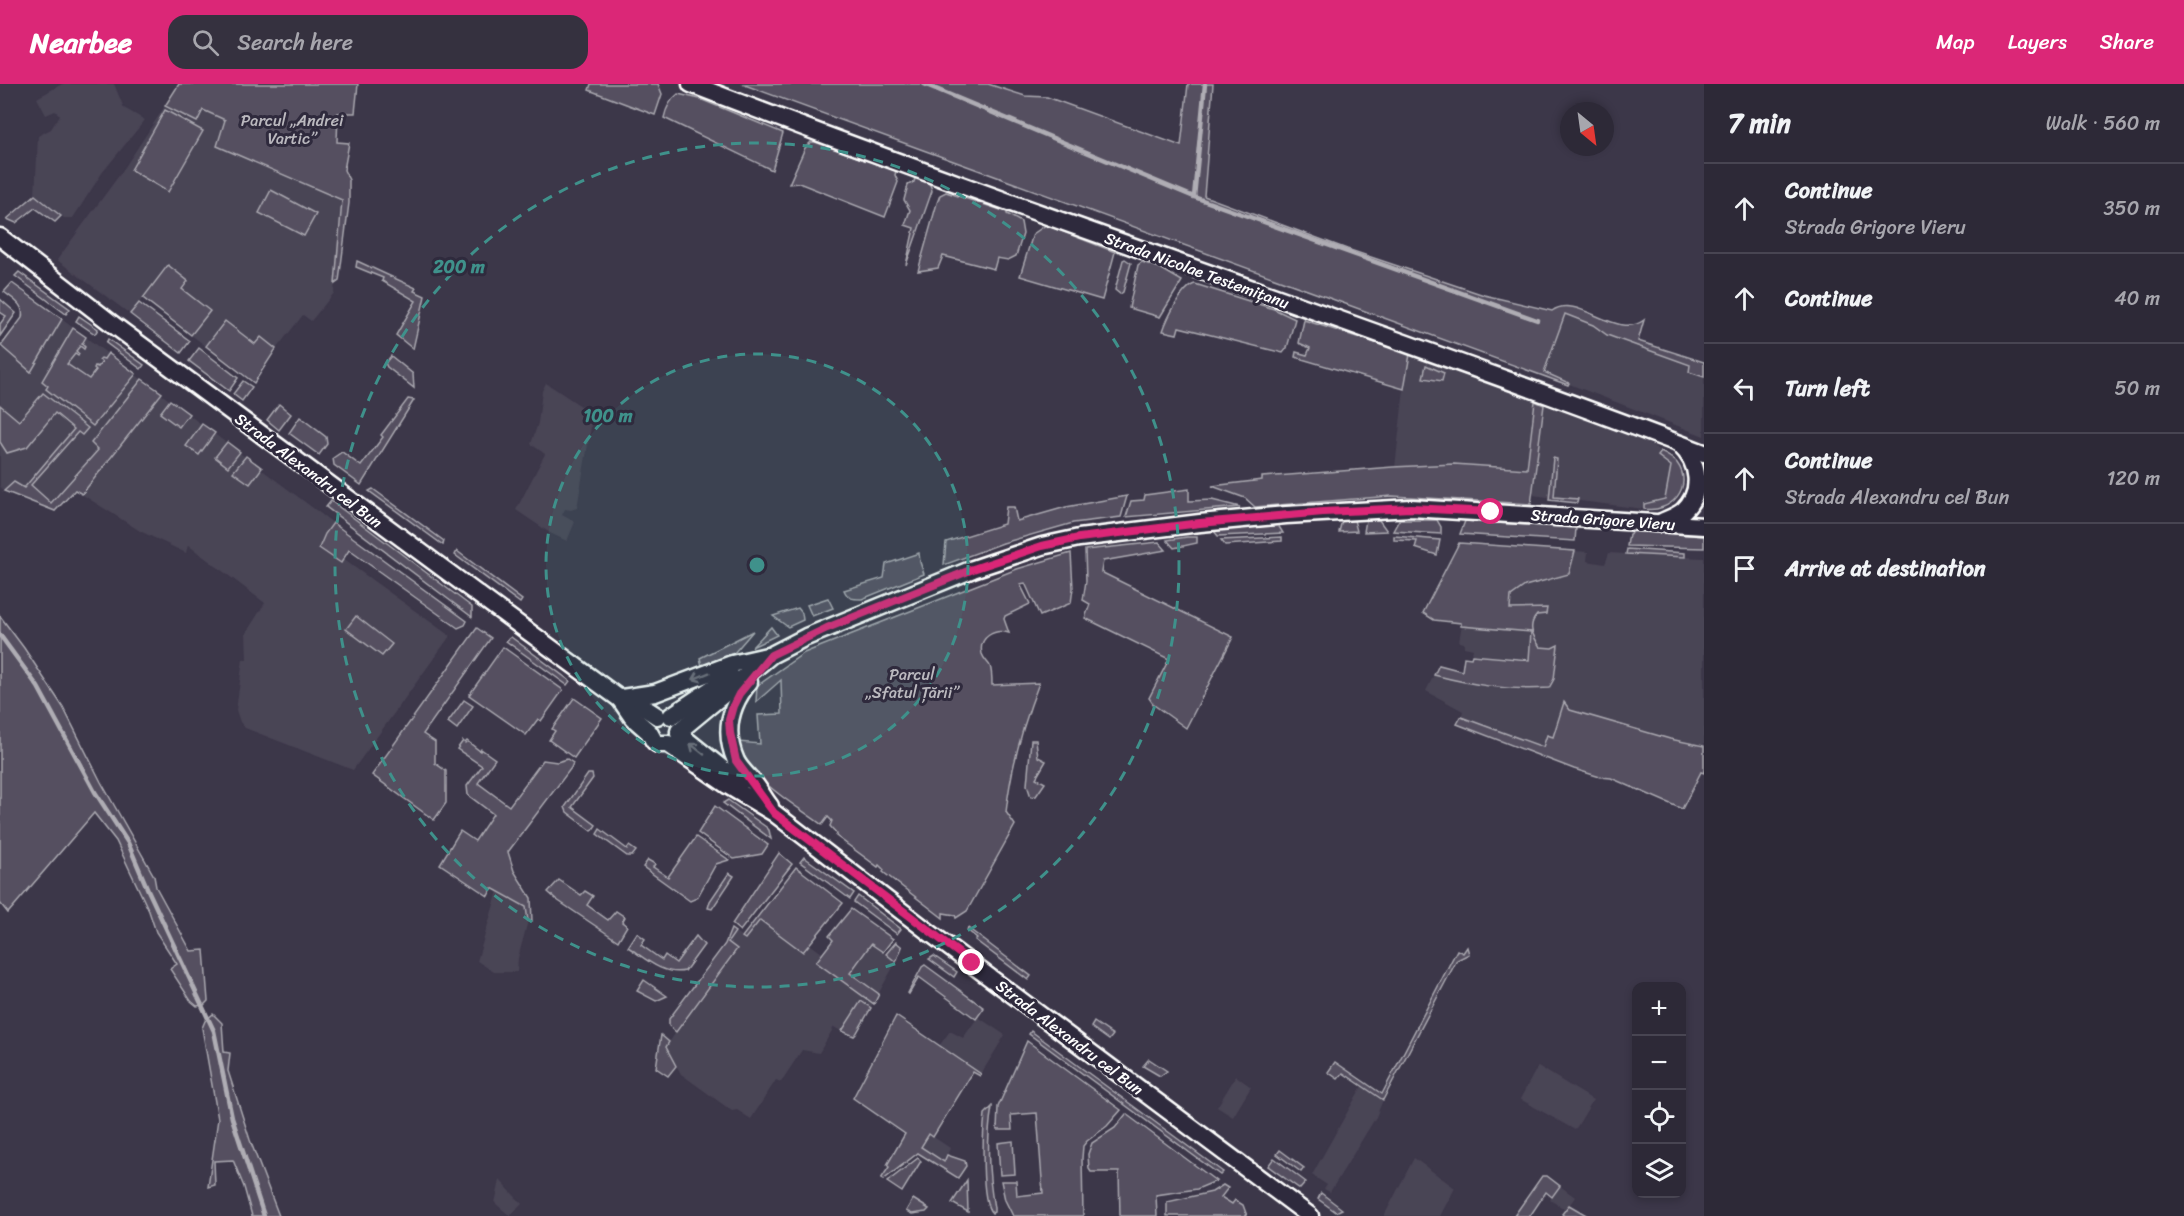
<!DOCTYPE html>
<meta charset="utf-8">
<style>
:root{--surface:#2d2937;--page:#35313f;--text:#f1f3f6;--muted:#a7a6ad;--line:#484552;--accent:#db2777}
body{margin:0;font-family:Sriracha,sans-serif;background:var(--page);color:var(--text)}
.controls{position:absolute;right:18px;bottom:18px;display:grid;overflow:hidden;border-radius:12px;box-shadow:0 3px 9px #0003}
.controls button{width:54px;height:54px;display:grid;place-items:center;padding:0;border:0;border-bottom:2px solid var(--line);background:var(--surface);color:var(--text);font:30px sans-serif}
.compass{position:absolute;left:1560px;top:18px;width:54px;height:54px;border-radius:50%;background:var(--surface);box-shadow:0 3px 9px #0003;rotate:151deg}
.stop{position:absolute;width:18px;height:18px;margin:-14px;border:4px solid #db2777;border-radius:50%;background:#fff}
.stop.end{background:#db2777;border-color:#fff;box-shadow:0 2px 6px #0008}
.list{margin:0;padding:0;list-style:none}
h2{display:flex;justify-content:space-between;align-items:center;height:78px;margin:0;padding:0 24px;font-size:26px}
h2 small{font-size:20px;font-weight:400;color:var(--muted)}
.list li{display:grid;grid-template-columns:39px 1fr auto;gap:18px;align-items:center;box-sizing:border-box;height:90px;padding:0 24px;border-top:2px solid var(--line)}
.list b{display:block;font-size:22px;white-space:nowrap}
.list p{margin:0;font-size:20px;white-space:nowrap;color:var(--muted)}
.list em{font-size:20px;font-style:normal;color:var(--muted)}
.icon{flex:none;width:33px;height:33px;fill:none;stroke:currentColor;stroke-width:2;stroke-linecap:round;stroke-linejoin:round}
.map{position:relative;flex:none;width:1704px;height:1132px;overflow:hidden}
header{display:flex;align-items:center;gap:36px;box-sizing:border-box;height:84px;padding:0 30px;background:var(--accent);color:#fff}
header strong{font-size:28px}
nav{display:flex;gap:33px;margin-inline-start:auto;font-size:21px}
.search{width:420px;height:54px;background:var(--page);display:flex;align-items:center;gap:15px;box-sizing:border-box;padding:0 21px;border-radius:18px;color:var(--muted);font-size:22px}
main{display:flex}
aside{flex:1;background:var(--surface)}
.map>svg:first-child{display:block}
.built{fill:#494455}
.green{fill:#555060;stroke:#aaa8b0;stroke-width:1.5}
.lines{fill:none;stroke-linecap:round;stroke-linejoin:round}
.stream{stroke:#afadb4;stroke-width:4.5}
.secondary-casing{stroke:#fff;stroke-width:21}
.secondary{stroke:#2f2a3d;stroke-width:16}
.oneway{stroke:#6d6a77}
.route{stroke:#db2777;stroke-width:8}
.ring{fill:none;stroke:#3f918b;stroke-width:3;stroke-dasharray:10 8}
.labels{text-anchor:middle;stroke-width:6;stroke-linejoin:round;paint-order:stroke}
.park-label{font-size:16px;fill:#bbb9bf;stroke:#2f2a3d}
.street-label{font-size:16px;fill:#fff;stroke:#2f2a3d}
.centre{fill:#3f918b;stroke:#2f2a3d;stroke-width:3}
.ring-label{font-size:18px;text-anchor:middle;font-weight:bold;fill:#3f918b;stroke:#2f2a3d;stroke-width:6;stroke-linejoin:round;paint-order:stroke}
</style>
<header>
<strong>Nearbee</strong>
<div class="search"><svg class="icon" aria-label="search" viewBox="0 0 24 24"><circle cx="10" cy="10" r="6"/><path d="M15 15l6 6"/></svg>Search here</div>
<nav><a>Map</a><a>Layers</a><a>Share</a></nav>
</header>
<main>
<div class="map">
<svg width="1704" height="1132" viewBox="0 0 1704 1132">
<rect width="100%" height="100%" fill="#3c3749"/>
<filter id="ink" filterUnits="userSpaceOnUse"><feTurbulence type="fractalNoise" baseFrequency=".0167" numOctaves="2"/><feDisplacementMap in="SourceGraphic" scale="12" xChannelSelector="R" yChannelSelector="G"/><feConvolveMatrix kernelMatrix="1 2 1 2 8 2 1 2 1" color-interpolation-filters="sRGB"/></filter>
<g filter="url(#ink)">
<g class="built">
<polygon points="62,0 114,0 124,24 145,36 102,89 73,134 64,134 35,111 38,52 51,45 60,31 55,27 46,31 37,14"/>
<polygon points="165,22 196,38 203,26 226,36 217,62 342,116 334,209 311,237 303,231 276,265 254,299 143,214 130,230 57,176 123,86"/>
<polygon points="36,216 333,439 325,450 319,465 340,479 343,475 450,552 353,686 245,644 240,638 236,626 243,575 247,575 246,549 265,519 188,461 186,469 140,447 75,406 55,427 4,407 0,402 0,268"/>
<polygon points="1564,230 1593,241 1607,251 1690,282 1689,288 1704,293 1704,352 1543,290"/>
<polygon points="1410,270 1535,317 1527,385 1454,380 1395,383 1404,305"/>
<polygon points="546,299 587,326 591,343 577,424 571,426 565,425 562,431 575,438 567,457 550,449 516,426 545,370 531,360 538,339 542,307"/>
<polygon points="1544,321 1644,356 1661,368 1658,372 1671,382 1665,415 1644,420 1644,425 1532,411"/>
<polygon points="1459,459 1588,468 1587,477 1605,480 1609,469 1704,474 1704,662 1670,655 1543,663 1461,633 1463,627 1426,607 1439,581 1462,587 1464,573 1471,574 1473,565 1464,563 1464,559 1459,558 1462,539 1434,536 1423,529"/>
<polygon points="498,807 527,823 528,837 518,874 517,888 494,888 477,877"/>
<polygon points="765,828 850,889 871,859 896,878 856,950 854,952 846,950 834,943 819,969 802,966 781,998 776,996 751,1035 737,1026 732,1027 681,990 666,963 676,948 669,942 669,935 725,860 731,845 745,855"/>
<polygon points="978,933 1005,951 981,990 939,962 950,947 963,954"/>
<polygon points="1538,982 1593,1016 1575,1046 1520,1015"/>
<polygon points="1236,992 1251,1003 1233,1033 1217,1023"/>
<polygon points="1362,1002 1383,1016 1376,1033 1330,1108 1324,1105 1327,1101 1312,1091"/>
<polygon points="929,1050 950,1064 944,1079 921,1063"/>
<polygon points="1414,1074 1455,1104 1440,1132 1384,1132"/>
<polygon points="500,1096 522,1120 510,1132 495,1119"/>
<polygon points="1560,1102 1575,1113 1566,1126 1550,1116"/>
</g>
<g class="green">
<polygon points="179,0 358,0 355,29 338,29 337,58 349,59 344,86 349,96 349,119 339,197 335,200 342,116 217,62 225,36 203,26 197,38 165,22"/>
<polygon points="591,0 658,0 662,10 655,31 589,6"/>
<path d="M742 0H988L1025 12 1047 13 1181 62 1188 0H1213L1204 112 1347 165 1484 211 1552 227C1578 208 1616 257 1644 236L1638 257 1704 278V293L1689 288 1690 281 1607 251 1593 241 1565 230 1544 288 1569 299 1568 301Z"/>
<path d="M678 10 700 15 783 49 772 86 664 34C666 24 670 16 678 10Z"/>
<polygon points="165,26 203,47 168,108 131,86"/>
<polygon points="811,58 815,58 896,87 895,91 898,98 885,133 799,99 789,100 805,64"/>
<path d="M915 94C924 96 931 97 932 107L906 181 914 144 905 141 910 126 904 116 908 101 914 98Z"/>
<polygon points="271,106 316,130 304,152 259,129"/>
<polygon points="946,108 1007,128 1007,130 1021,138 1023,150 1016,172 1008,176 997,174 994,185 943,172 938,184 918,187 937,119 940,111"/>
<polygon points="35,111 61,132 55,138 35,124 16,139 7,135"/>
<polygon points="1046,141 1115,168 1102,216 1020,192 1033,150"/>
<polygon points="1125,175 1131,179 1123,208 1120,210 1115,206 1123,176"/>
<polygon points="357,177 416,204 414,207 425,212 413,265 396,251 416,217 382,197 383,194 356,183"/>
<polygon points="1142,178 1160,184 1182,197 1160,233 1129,224 1138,181"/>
<polygon points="168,181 188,197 182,205 210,227 191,251 143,214"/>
<polygon points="19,188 70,225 66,230 15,192"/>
<path d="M12 199 62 235 31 288 1 262 22 234C25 221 13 215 4 208Z"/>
<path d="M1195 200 1274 225 1295 235 1287 264 1283 269 1179 243 1177 250 1163 247C1167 235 1182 203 1195 200Z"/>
<polygon points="0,215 16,229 0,252 0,240 6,232 0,228"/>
<polygon points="139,219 190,257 181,269 130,230"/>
<polygon points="79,232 98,245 95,250 76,237"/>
<polygon points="1304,236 1410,270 1404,305 1295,273 1296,268 1307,271 1310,264 1299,259"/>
<polygon points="225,237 255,260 261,253 276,265 254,299 206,262"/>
<polygon points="73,244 86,253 82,260 85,263 84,265 80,262 76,267 79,270 78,272 75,270 67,280 89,295 96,286 94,284 95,282 98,283 102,278 99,276 101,274 104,275 108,269 136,290 93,342 46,305 48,302 42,297"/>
<polygon points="108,255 144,281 141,285 106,259"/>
<polygon points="199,264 238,294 229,307 189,277"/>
<polygon points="391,272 413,290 414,304 387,283 385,279"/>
<polygon points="1426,281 1444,289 1442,297 1423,294"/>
<polygon points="142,295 162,309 82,410 75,406 55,427 4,407 14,398 24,404 74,345 55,329 27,363 7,369 0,358 0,321 19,337 43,309 88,344 82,351 78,348 31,401 51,419 98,366 91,359"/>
<polygon points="243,297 252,303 242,317 233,310"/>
<polygon points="408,315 414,316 361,401 334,381 333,374 342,368 361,382 383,353 381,351"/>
<polygon points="170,316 189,330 179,343 160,329"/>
<polygon points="1535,317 1544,321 1531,420 1392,412 1255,423 1245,414 1212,402 1262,396 1262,393 1393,383 1454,380 1527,385"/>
<polygon points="279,320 291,330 279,346 267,336"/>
<polygon points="300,333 326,353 327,360 319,371 289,349"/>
<polygon points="202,340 215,349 199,371 186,362"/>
<polygon points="227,358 240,368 228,383 215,373"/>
<path d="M1661 368C1666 371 1673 374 1677 379 1695 403 1670 430 1644 425V420L1665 415 1671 382 1658 372Z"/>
<polygon points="246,372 262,384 250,400 233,388"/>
<polygon points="1553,374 1557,375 1554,413 1578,415 1577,419 1549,416"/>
<polygon points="373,405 444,457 443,461 369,407"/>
<polygon points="1189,405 1189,417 1212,416 1240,423 1126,433 1131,417 1144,416 1145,411"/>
<polygon points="1127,412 1121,433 1073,439 1003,459 944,481 946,458 1004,440 1006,423 1014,423 1017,437 1066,423"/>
<polygon points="331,417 472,523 472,533 326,423"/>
<polygon points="1342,436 1354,436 1357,447 1339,448"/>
<polygon points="1366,436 1379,436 1387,447 1364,448"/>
<polygon points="1399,436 1437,436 1441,443 1441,450 1393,447"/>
<polygon points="1465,437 1576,444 1575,457 1460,450"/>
<polygon points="333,439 467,537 465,541 458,544 349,466 341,479 319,464 325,450"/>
<polygon points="1278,441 1283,449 1218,452 1214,447"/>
<polygon points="1634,447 1704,452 1704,464 1627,462 1629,450"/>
<polygon points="1394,452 1440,456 1437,471 1415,464 1417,457 1394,456"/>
<polygon points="1187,453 1197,453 1197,459 1174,464 1167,456"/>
<polygon points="1282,453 1282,457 1225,461 1221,456"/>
<polygon points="1159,458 1166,466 1103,477 1101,488 1233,553 1186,644 1154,621 1149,614 1169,575 1085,534 1090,520 1083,516 1086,497 1085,466"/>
<path d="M1459 459 1575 467 1569 490 1525 502 1511 512 1510 525 1547 524 1546 530 1537 531C1527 542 1533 552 1540 563L1552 564 1558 561 1554 595 1549 604C1509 607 1473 601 1434 591L1439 581 1462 587 1464 573 1471 574 1472 571 1529 576 1531 548 1461 542V539L1434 536 1423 529Z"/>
<polygon points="1627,465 1685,469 1685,473 1626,470"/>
<polygon points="457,467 522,516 520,519 455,471"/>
<path d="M919 469 920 478 924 490 862 515C852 515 848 515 844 506L884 494 886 480Z"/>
<path d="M1071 469 1073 504 1071 519 1040 532 1025 499 1020 500 1030 520 1005 532 1004 535 1009 549C995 544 978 553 982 570 984 576 988 578 990 582 992 587 992 596 992 601L1039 599C1023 640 1011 684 1006 728L1015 741 967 827 956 834 955 831 943 829V834L883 788 884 786 879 781 878 783 836 752 837 750 830 742 832 737 828 733 822 741C793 719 748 696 739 658L760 660 758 631 782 630 781 596 756 618 757 602 804 569 1017 485Z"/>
<polygon points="828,514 833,524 812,532 807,521"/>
<polygon points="798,524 802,529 803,536 788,543 773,532"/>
<polygon points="0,532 24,564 63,623 101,698 154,792 156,803 191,867 204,866 208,917 204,921 197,922 191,917 170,885 177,880 156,848 149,827 116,757 94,729 8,829 0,819"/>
<polygon points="356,532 392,560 382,572 346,545"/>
<polygon points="771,543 777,551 752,563"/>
<polygon points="477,544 491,554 423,650 435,658 435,679 446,687 446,719 434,736 372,691"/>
<polygon points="753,547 734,569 702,582 700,574"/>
<polygon points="511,553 570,597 567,601 506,557"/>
<polygon points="503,563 563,606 541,637 538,635 526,651 469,611"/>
<polygon points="574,614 602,634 574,674 549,656 555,647 552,645"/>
<polygon points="464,616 473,622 457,645 448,638"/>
<polygon points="1564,618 1570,626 1670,655 1704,662 1704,689 1701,688 1682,725 1611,694 1600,693 1574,685 1457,640 1461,633 1543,663 1547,651 1553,653"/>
<polygon points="1031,656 1036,656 1038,673 1046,677 1036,694 1045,699 1036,712 1031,713 1027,701"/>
<polygon points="463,657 465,659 467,657 480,667 481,665 495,675 478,699 509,722 543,676 557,678 567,675 573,679 571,684 508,768 514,787 531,814 532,837 528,837 526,823 492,804 488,812 440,780 460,747 475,757 493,730 468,711 467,702 482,682 457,665"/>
<polygon points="588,690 592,690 593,694 572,723 596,741 592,747 567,728 565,723"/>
<polygon points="728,716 766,743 769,746 771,755 723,719"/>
<polygon points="715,722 768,761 762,770 734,775 698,749"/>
<polygon points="600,745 627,765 629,762 636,767 632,772 627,772 597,750"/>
<polygon points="696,753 729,776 716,780 697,814 690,817 643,783 648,776 655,780 653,783 668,793"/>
<polygon points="779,769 792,780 740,847 732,840"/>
<polygon points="804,773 854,809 850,815 800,778"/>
<polygon points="796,783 843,819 803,868 760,836 745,855 742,853"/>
<polygon points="729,789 734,792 712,825 708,824 710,817"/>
<polygon points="559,796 581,811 585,807 593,812 587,821 608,836 616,827 625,833 622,838 627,842 618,857 557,816 548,808"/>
<polygon points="858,812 901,845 897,850 854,818"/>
<polygon points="851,825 893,855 883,868 871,860 850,889 879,910 874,920 816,878 833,856 829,852"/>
<polygon points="968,844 1031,892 1028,896 975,856 977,854 967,846"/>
<polygon points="731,845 735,848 728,858 737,865 676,948 669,942 669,935 725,860"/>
<path d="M637 849 645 855 641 861 662 876 665 871 676 879 696 852 704 861 685 887C663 892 645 874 628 863Z"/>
<polygon points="896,858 902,863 896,878 886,870"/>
<polygon points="1467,863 1469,870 1457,876 1383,1016 1343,989 1338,995 1328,988 1335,978 1382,1010 1457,866 1463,869"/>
<polygon points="934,872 957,888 954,893 929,875"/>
<polygon points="925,881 984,924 976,935 919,893 909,910 908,909 922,883"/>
<polygon points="644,896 667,912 656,917 637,907"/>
<polygon points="861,917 871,924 856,950 854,952 842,947"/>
<polygon points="213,930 222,939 224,968 230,969 228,987 250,1056 279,1132 252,1132 244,1103 233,1076 214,1077 215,1101 208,1103 218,1035 202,944 205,937"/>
<polygon points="896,932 981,990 980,992 973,988 933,1053 929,1050 921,1063 944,1078 947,1071 965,1077 966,1082 958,1094 918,1069 883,1096 881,1095 889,1083 887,1081 905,1050 853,1014"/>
<polygon points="1094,938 1113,951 1109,956 1091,943"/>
<polygon points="1031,947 1223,1088 1220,1091 1029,950"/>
<polygon points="661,951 669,958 666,963 676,982 668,992 656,984"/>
<polygon points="1027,957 1121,1026 1107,1042 1087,1057 1083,1062 1082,1074 1083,1132 1013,1132 1005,1116 1001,1097 1016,1097 1017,1112 1043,1109 1037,1029 1011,1031 1012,1046 997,1046 998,1023"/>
<polygon points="1149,975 1167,987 1160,992 1143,982"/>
<path d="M992 1023C986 1057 988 1090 994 1124V1128L992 1129C980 1119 983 1047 985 1030Z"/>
<polygon points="1126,1030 1216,1097 1197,1105 1156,1111 1157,1132 1120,1132 1119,1088 1091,1088 1089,1085 1088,1070 1092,1059 1115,1044"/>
<polygon points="1013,1057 1015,1090 1000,1091 998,1059"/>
<polygon points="1280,1066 1304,1084 1301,1088 1277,1070"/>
<polygon points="918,1074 921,1077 902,1108 887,1098"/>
<polygon points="1274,1074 1306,1098 1300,1105 1268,1082"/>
<polygon points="1542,1092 1547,1092 1560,1102 1552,1113 1546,1108 1530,1132 1514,1132"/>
<polygon points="967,1096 968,1128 952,1119"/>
<polygon points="1223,1101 1228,1104 1221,1113 1232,1120 1235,1116 1243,1121 1247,1132 1167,1132 1167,1118 1212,1108"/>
<polygon points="1321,1109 1342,1125 1336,1128 1318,1115"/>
<polygon points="913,1115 929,1125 926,1128 912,1130 906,1127"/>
<polygon points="1569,1121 1588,1132 1564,1132 1562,1130"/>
</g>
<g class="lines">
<g class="stream">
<polyline points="924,0 1194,113 1537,236"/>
<polyline points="1194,113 1205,0"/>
<polyline points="0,551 38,603 95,708 128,759 148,806 214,947 232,1034 264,1132"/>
</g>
<defs>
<g id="secondary">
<path d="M691 0C1026 130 1368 241 1704 369"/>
<polyline points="0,153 115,242 514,537 620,615 643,623 657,632"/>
<path d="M1662 438C1668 435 1677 432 1683 427 1704 407 1699 379 1680 361"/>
<path d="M749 598C730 621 723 648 736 677 740 685 748 692 754 699 760 706 764 715 770 722"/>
<polyline points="622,614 655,609 732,580 767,572"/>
<polyline points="620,615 633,634 649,648 654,657 658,660 668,660 727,701 774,729 930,849 1310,1132"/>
<polyline points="671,632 731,592"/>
<polyline points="679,647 771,571 806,553 973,485 1042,462 1079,454 1200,439 1286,431 1411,424 1704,442"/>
<polyline points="679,650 740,699"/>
</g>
</defs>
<use href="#secondary" class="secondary-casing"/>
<use href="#secondary" class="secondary"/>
</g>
<defs><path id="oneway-shaft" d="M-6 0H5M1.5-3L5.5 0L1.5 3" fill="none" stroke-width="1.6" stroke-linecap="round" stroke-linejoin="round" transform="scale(1.5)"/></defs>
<g class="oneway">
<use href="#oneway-shaft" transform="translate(701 592) rotate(158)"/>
<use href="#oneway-shaft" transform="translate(697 665) rotate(-142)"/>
</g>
</g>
<g class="lines" filter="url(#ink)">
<polyline class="route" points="972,879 774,729 736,677 730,649 729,636 733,622 739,610 771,571 827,544 973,485 1042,462 1079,454 1200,439 1323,428 1411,424 1491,428"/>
</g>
<circle cx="757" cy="481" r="211" fill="#3f918b" fill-opacity=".12"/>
<g class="ring">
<circle cx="757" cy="481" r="211"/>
<circle cx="757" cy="481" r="422"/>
</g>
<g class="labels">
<g class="park-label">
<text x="292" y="42">Parcul „Andrei<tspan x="292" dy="18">Vartic”</tspan></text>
<text x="912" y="596">Parcul<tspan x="912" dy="18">„Sfatul Țării”</tspan></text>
</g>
<g class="street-label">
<text transform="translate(1197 186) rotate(20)" y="6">Strada Nicolae Testemițanu</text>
<text transform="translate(309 386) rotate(37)" y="6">Strada Alexandru cel Bun</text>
<text transform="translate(1603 435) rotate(4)" y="6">Strada Grigore Vieru</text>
<text transform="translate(1070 953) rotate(37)" y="6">Strada Alexandru cel Bun</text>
</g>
</g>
<circle cx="757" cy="481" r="9" class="centre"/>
<g class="ring-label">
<text x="459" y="189">200 m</text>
<text x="608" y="338">100 m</text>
</g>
</svg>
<div class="controls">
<button>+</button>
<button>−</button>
<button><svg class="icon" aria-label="locate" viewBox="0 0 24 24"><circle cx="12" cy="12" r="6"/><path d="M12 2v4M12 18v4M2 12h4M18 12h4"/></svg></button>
<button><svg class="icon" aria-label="layers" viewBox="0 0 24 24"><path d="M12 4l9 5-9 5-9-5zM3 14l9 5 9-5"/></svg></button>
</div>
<svg class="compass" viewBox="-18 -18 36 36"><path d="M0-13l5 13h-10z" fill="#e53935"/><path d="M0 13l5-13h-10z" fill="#a7a6ad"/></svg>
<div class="stop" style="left:1491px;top:428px"></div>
<div class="stop end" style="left:972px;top:879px"></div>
</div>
<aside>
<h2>7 min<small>Walk · 560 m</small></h2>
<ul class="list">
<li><svg class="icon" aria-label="ahead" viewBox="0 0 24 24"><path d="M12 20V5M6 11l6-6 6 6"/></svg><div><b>Continue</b><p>Strada Grigore Vieru</p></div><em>350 m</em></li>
<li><svg class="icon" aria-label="ahead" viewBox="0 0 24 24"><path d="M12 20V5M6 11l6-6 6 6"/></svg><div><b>Continue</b></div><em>40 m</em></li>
<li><svg class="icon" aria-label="left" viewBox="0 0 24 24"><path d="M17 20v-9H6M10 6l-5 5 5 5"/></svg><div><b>Turn left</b></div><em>50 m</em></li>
<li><svg class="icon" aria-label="ahead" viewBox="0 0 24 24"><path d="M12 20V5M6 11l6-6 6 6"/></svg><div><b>Continue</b><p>Strada Alexandru cel Bun</p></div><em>120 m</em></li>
<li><svg class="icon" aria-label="arrive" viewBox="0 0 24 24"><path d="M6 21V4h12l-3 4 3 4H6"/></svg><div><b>Arrive at destination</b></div></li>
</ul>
</aside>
</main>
